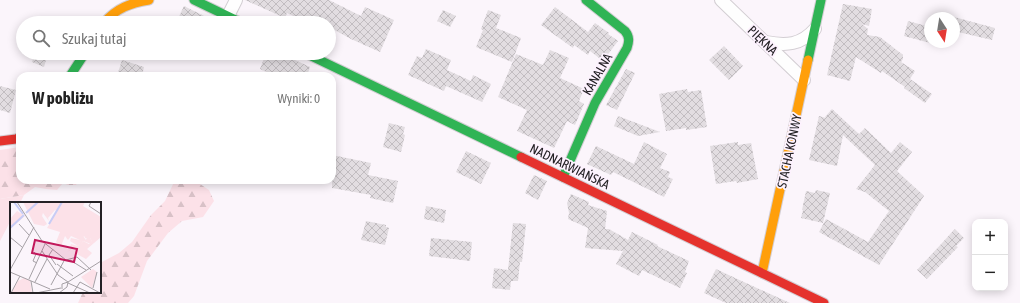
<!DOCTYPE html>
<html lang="pl">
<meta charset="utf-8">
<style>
:root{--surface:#fff;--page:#f2f2f2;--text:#222;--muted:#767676;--line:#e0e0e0}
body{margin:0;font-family:"Asap Condensed",sans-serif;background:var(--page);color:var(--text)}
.controls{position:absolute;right:12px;bottom:12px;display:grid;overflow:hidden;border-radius:8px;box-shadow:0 2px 10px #0003}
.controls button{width:36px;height:36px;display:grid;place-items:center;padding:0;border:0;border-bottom:1px solid var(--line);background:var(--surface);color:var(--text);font:20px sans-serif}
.compass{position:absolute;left:924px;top:12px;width:36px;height:36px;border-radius:50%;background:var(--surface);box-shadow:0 2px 10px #0003;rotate:168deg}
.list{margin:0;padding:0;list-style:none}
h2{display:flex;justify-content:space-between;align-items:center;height:52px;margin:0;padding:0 16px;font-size:17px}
h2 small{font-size:13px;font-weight:400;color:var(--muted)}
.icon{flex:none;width:22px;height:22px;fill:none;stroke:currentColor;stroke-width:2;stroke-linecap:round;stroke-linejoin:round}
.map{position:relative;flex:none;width:1020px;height:303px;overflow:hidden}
.search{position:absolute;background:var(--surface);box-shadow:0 2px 10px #0003;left:16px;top:16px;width:320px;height:44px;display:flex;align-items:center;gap:10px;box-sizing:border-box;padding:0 14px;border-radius:22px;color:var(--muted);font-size:15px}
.panel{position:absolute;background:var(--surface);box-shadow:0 2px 10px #0003;left:16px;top:72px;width:320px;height:112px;border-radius:12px}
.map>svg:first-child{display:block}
.green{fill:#fce1e8}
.forest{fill:url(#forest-firs)}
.building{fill:url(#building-cross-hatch)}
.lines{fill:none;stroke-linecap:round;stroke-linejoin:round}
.street-casing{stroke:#d3ced3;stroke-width:14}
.fast-casing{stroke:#d3ced3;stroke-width:11}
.slow-casing{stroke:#d3ced3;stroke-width:11}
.jam-casing{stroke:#d3ced3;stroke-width:11}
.street{stroke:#fefefe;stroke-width:12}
.fast{stroke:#30b455;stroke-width:9}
.slow{stroke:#ff9f0a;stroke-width:9}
.jam{stroke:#e5322d;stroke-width:9}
.labels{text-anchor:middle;stroke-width:3.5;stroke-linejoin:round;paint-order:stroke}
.street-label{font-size:13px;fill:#242125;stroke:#fdf2fe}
.inset-river{fill:none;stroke:#c8ccf5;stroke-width:2}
.inset-road{fill:none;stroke:#a5a0a5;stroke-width:1}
.view{fill:#c2185b;fill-opacity:0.15;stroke:#c2185b;stroke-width:2}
.inset-edge{fill:none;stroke:#242125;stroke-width:2}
</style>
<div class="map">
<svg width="1020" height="303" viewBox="0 0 1020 303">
<defs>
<pattern id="forest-firs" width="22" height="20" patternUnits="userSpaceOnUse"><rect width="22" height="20" fill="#fce1e8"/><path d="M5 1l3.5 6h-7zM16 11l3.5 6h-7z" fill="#d8c1c7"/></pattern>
<pattern id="building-cross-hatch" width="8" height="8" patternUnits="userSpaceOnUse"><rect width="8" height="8" fill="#e2dde1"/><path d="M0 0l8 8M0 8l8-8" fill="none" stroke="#c2bdc1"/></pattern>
</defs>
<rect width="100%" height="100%" fill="#fbf5fb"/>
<polygon class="green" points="24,195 20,203 11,203 11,220 0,241 0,199"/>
<g class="forest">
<polygon points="20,147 20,180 79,180 76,185 68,185 63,183 57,190 46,189 35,187 24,195 0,199 0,150"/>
<polygon points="175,180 194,180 209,190 214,201 203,217 182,221 168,233 147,261 134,296 128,303 78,303 83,292 100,292 100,263 119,253 132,242 151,215 165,201"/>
</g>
<g class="building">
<polygon points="245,0 329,0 361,16 365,7 394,20 380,52 351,39 329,27 329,23 308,23 287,13 285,18"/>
<polygon points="843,4 872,9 869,26 862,24 868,29 867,35 880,37 903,55 903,59 901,62 915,71 910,79 932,94 925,103 904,88 905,87 882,71 881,73 856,57 850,81 827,75"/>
<polygon points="184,6 218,23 176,23"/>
<polygon points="555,7 588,32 595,23 609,33 608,34 618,41 603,61 590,51 588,55 574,45 573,48 541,25"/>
<polygon points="443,10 456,16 450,27 437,21"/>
<polygon points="488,10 501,15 496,28 521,38 512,62 476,47 483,30 481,29"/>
<polygon points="954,17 995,28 992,40 954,31"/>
<polygon points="908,21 930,27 930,43 904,36"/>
<polygon points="724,46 743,66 729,80 709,60"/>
<polygon points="426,49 451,60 447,70 471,81 473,75 491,84 482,102 446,86 444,91 408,75 417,56 422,58"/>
<polygon points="550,50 569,58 560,78 584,89 579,101 584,104 575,125 567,121 554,148 517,131 527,110 498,97 516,54 543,65"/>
<polygon points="35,53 48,53 44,67 32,62"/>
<polygon points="266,53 280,53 310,67 307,76 275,76 260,69"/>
<polygon points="122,60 144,67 142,76 117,76"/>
<polygon points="626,69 635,73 617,110 606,105"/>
<polygon points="0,86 16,90 10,113 0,110"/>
<polygon points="687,89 688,92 701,90 707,127 686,130 686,128 666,131 659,94"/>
<polygon points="832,109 859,134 865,128 891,153 900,142 912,152 897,171 924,196 879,265 819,232 826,219 868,242 889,211 865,192 856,189 875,165 843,135 837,166 809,160 819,116 826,118 825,117"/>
<polygon points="618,116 660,132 638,136 614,126"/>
<polygon points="389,123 405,127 403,134 405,135 401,152 383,147"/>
<polygon points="644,142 667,154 660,168 670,172 668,177 673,179 664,197 613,172 611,175 587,164 596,146 634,164"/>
<polygon points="738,142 738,145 751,143 758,179 737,183 736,181 716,184 710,146"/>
<polygon points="466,151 491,163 481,184 456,172"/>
<polygon points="332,155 371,163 368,175 398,181 393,203 370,198 371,195 332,188"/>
<polygon points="534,175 547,181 538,200 525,193"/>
<polygon points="816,190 830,193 823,223 801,218 803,210 802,210 806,191 815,193"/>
<polygon points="571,194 589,202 588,205 607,211 605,229 609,229 628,240 632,232 658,245 657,246 689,261 685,272 687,273 680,288 642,270 639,276 616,264 623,251 585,248 588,228 568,219 569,213 567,203"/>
<polygon points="426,206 446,210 444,223 424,219"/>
<polygon points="366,221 386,225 386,227 389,228 385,245 361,240"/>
<polygon points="513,223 526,224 522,262 520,262 518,281 511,281 510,290 492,288 494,268 508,270"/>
<polygon points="955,229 964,238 956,246 958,247 927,279 917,270"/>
<polygon points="431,238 472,242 470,261 429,256"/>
<polygon points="716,269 733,277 790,303 726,303 704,293"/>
</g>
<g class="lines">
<defs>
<g id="street">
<polyline points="721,0 804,80"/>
<polyline points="228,16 236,0"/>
<path d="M766 42C786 46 801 45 815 29"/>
</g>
<g id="fast">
<polyline points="194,0 242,23"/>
<polyline points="305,53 521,157"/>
<polyline points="808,60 821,0"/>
<polyline points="70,76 85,53"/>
<path d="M563 177 595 103 627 48C629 42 630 37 625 31L586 0"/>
</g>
<g id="slow">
<path d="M104 23C116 8 131 3 149 0"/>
<polyline points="762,273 808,60"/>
</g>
<g id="jam">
<polyline points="0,141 16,139 20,137"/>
<polyline points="521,157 824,303"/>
</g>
</defs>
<use href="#street" class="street-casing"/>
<use href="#fast" class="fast-casing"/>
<use href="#slow" class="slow-casing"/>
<use href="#jam" class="jam-casing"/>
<use href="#street" class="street"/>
<use href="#fast" class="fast"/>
<use href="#slow" class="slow"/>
<use href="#jam" class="jam"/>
</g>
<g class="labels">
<g class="street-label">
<text transform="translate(763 40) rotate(44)" y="5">PIĘKNA</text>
<text transform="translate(597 74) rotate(-60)" y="5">KANALNA</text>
<text transform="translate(789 151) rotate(-78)" y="5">STACHA KONWY</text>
<text transform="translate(570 166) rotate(26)" y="5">NADNARWIAŃSKA</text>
</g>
</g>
<g transform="translate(10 202)">
<rect width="91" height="91" fill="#fbf5fb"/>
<path d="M53 0H75L73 4 91 15V35L77 47 82 51 76 57 65 51 73 39 79 42 82 39 80 36H76L79 41 74 34 68 44 60 39 61 36 70 38 61 34 58 38 55 34 51 44 46 40 50 30 37 26Z" fill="#fce1e8"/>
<path d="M78 33 82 39 81 42 73 39 69 47 65 45 57 50 62 46 60 45 61 42 68 44 73 34 76 38Z" fill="#fce1e8"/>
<path d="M13 0H53L47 9 45 8 38 16 39 19 33 11 32 14 37 22 34 24 24 22ZM7 9 15 14 0 27V17Z" fill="#fce1e8"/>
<path d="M83 67 87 70 82 86 71 75ZM14 76 20 78 22 91H1L8 79Z" fill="#fce1e8"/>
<path class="inset-river" d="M4 0 13 12M16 11 28 0M39 22 52 0M0 26 14 13"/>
<path class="inset-road" d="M7 0 32 39 56 58 67 55 81 68M81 0 79 4 91 12M9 22 19 33M0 35 12 45M43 47 39 53 46 63M32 49 48 73 58 80M24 50 26 52 23 59 27 61M60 58 76 68M47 62 63 74M0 68 24 25M0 70 40 87M19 77 35 42M21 79 23 91M25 80 37 57M58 80 91 59M58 81 80 91M41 83 55 57M83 86 87 70M1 91 10 74M26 91 51 86M49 91 57 85 58 80 52 82V87M63 91 70 80 90 91"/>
<path class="view" d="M25 38 67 47 64 60 22 51Z"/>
<rect width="91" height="91" class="inset-edge"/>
</g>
</svg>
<div class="controls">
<button>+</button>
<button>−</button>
</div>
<svg class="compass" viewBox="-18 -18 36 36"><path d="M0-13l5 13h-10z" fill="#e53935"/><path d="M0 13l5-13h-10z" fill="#767676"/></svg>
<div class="search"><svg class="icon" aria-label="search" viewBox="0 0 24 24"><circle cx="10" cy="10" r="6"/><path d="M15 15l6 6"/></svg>Szukaj tutaj</div>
<section class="panel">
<h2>W pobliżu<small>Wyniki: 0</small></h2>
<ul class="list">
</ul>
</section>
</div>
